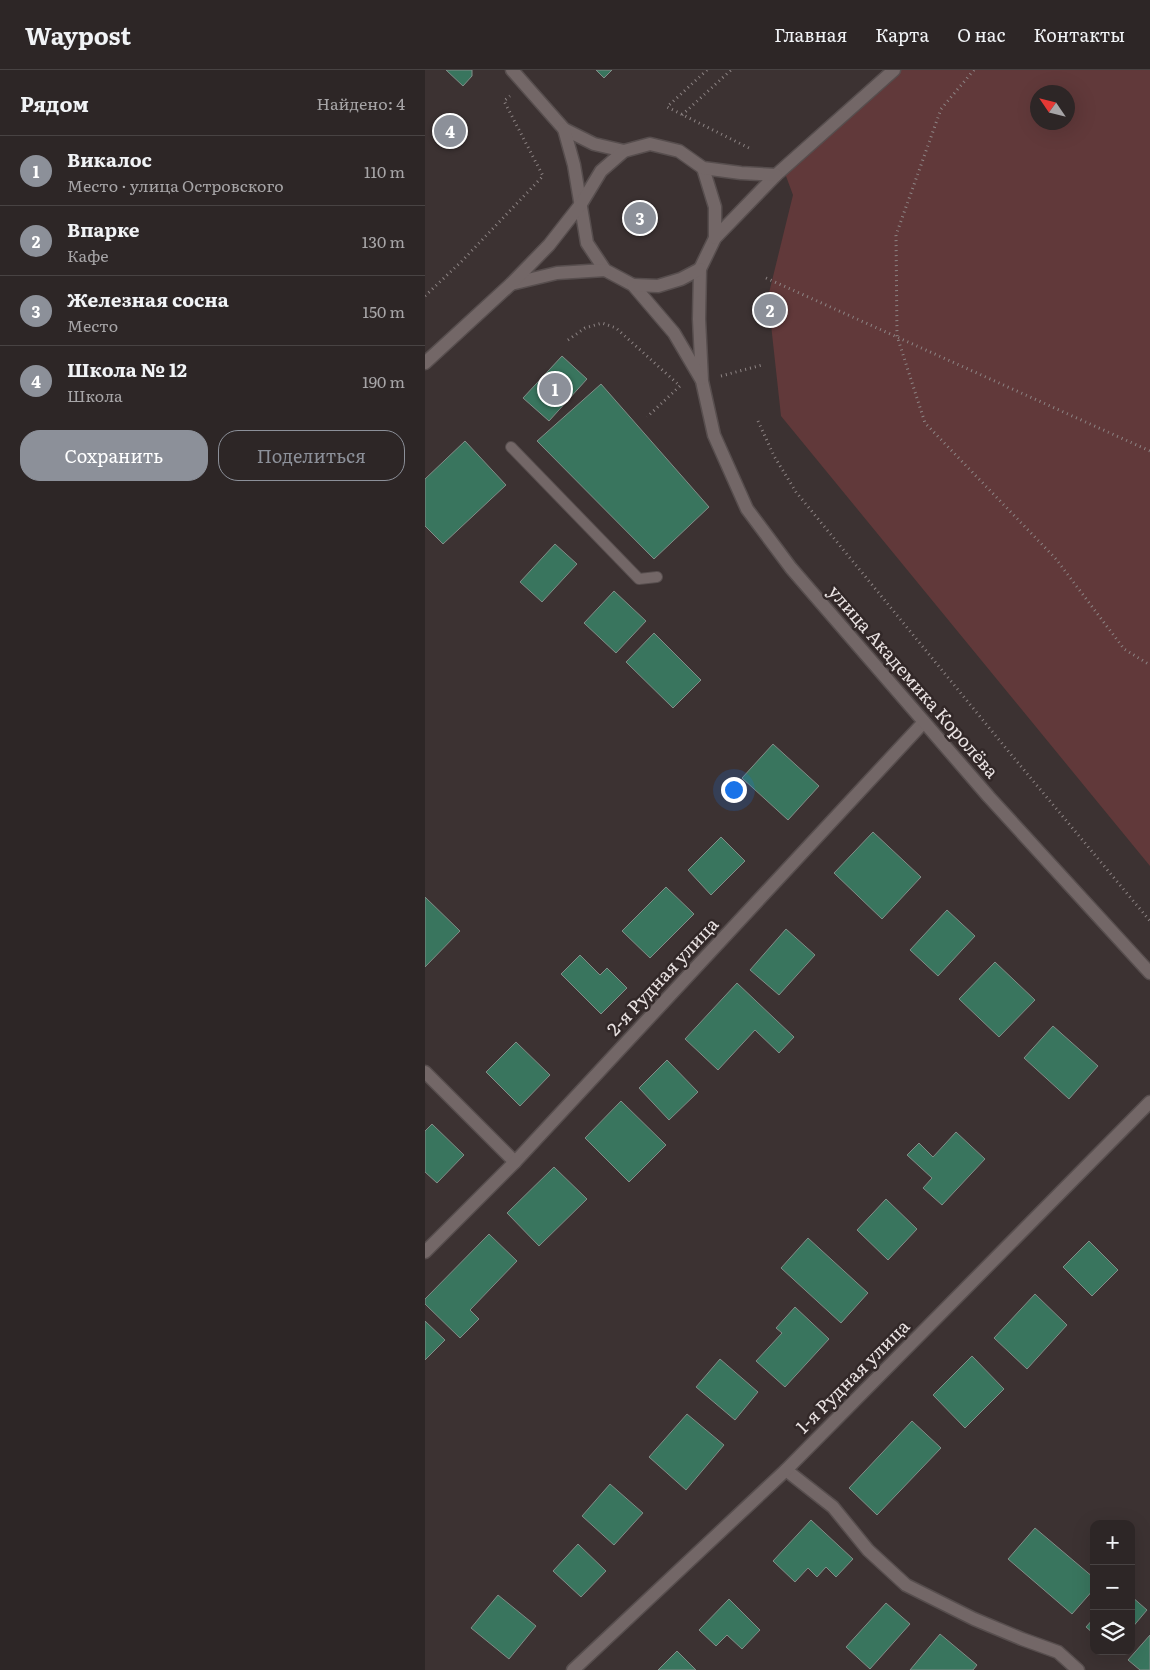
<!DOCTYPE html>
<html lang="ru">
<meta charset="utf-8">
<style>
:root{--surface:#2d2626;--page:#393232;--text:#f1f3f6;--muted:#a7a5a7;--line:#484343;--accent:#8c9099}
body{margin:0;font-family:Literata,serif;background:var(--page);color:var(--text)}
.controls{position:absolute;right:15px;bottom:15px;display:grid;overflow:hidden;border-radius:10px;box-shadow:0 5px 20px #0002}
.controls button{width:45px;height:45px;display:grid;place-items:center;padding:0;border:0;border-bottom:1px solid var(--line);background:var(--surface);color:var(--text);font:25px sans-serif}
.compass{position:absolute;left:605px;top:15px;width:45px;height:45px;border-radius:50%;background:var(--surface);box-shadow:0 5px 20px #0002;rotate:305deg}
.you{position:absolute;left:308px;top:719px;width:18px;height:18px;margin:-12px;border:4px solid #fff;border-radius:50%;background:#1a73e8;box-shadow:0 0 0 8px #1a73e833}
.badge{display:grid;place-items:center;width:32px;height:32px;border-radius:50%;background:var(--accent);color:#fff;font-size:16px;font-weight:700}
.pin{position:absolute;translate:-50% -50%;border:2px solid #fff;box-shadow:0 1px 5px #0006}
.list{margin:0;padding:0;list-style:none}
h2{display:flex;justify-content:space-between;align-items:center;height:65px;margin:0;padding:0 20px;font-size:21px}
h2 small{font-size:16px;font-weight:400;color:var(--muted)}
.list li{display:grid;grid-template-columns:32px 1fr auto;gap:15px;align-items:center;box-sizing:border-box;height:70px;padding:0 20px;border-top:1px solid var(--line)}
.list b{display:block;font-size:19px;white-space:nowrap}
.list p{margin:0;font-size:16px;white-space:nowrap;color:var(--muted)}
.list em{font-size:16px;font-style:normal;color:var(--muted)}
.actions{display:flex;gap:10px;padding:15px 20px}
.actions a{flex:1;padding:11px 0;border:1px solid var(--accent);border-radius:20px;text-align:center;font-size:18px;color:var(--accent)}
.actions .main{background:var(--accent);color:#fff}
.icon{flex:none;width:28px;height:28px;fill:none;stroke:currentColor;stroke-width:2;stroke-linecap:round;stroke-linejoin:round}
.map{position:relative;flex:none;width:725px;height:1600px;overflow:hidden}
header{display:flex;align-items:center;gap:30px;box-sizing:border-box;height:70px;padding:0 25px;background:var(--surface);border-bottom:1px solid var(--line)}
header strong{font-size:24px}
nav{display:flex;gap:28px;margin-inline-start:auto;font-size:18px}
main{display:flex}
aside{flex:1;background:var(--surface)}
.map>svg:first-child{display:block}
.green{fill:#61393a;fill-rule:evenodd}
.building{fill:#39755e;stroke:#828d88}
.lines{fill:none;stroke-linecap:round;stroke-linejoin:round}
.service-casing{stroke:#574e4e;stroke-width:12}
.minor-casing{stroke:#574e4e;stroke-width:15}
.tertiary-casing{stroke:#574e4e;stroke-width:15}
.path{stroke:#8d8484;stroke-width:3;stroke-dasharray:1 4;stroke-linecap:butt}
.service{stroke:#736767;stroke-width:10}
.minor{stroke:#736767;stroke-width:12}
.tertiary{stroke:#736767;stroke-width:12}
.labels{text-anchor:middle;stroke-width:5;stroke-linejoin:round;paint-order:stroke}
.street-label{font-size:18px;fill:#eae3e3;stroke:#322828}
</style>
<header>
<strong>Waypost</strong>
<nav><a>Главная</a><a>Карта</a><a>О нас</a><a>Контакты</a></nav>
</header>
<main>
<aside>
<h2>Рядом<small>Найдено: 4</small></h2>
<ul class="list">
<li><span class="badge">1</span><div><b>Викалос</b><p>Место · улица Островского</p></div><em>110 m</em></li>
<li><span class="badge">2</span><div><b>Впарке</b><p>Кафе</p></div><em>130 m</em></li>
<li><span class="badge">3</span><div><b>Железная сосна</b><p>Место</p></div><em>150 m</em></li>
<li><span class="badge">4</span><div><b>Школа № 12</b><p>Школа</p></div><em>190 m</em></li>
</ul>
<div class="actions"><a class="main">Сохранить</a><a>Поделиться</a></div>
</aside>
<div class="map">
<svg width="725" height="1600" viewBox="0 0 725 1600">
<rect width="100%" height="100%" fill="#3c3232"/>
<path class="green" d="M469 0H725V796L356 346 343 227 368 125 358 98ZM612 22H642V52H612Z"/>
<g class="building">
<polygon points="21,0 47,0 47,6 38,16"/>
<polygon points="171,0 187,0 179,8"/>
<polygon points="137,286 162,309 124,351 98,328"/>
<polygon points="176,314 284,437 229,489 112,371"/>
<polygon points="40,371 81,415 18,474 0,456 0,409"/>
<polygon points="130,474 152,494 117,532 95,512"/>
<polygon points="189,521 221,551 191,583 159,553"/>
<polygon points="229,563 276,610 248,638 201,592"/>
<polygon points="348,674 394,716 363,750 317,708"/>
<polygon points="448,762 496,807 457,849 409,803"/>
<polygon points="296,767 320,791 286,825 263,800"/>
<polygon points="241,817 269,844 225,888 197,861"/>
<polygon points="0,827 35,861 0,897"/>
<polygon points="522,840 550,866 513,906 485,880"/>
<polygon points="361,859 390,885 354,925 325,900"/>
<polygon points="155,885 175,905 182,898 202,918 176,944 136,904"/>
<polygon points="570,892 610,930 574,967 534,929"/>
<polygon points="312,913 369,967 354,983 330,960 293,1000 260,969"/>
<polygon points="628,956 673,996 644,1029 599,988"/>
<polygon points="91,972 125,1005 95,1036 61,1002"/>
<polygon points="242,990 273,1022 244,1050 214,1018"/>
<polygon points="196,1031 241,1075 204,1112 160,1068"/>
<polygon points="7,1054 39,1085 12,1113 0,1102 0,1061"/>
<polygon points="531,1062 560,1089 517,1135 498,1118 507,1108 482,1085 494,1073 508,1087"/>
<polygon points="129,1097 162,1129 114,1176 82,1143"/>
<polygon points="461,1129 492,1159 463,1190 432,1160"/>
<polygon points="64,1164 92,1191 45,1240 54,1249 35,1268 0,1234 0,1229"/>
<polygon points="383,1168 443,1223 416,1253 356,1198"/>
<polygon points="664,1171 693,1200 667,1226 638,1197"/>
<polygon points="610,1224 642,1255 602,1299 569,1268"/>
<polygon points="370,1237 404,1269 360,1317 331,1291 357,1263 351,1258"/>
<polygon points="0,1251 20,1270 0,1290"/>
<polygon points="547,1286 579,1319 540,1358 508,1325"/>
<polygon points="295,1289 333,1322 310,1350 271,1317"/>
<polygon points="262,1344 299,1375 261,1420 224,1387"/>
<polygon points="487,1351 516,1378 452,1445 424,1418"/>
<polygon points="185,1414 218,1443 189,1475 157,1446"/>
<polygon points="386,1450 428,1489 411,1507 401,1497 392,1507 383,1498 370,1512 348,1491"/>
<polygon points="610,1458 669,1508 669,1519 647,1544 583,1489"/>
<polygon points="153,1474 181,1501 156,1527 128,1501"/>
<polygon points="73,1525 111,1556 84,1589 46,1558"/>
<polygon points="706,1526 722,1540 706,1559"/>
<polygon points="304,1529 335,1560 317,1579 302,1565 291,1576 274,1560"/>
<polygon points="461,1533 485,1554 445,1599 421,1577"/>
<polygon points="669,1548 669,1564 661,1557"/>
<polygon points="515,1564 552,1595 548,1600 485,1600"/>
<polygon points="725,1565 725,1600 715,1600 703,1590"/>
<polygon points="252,1581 271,1600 233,1600"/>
</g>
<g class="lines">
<defs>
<polyline id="service" points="86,377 214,509 232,507"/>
<g id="minor">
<polyline points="0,1002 90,1092"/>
<polyline points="0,1182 90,1092 499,652"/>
<polyline points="361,1400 408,1437 443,1480 481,1515 549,1549 597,1569 633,1582 653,1600"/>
<polyline points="148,1600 361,1400 725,1032"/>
</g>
<g id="tertiary">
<polyline points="87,0 139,59 169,74 199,81"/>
<polyline points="469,0 351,105 290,168 275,199 274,249 277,311 289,365 322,439 366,498 564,727 725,903"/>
<polyline points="139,59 149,95 162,173 180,200 208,215 249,263 276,309"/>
<polyline points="278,98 290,137 290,168"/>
<polyline points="86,214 132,203 180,200"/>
<polyline points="208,215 233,216 256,209 275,199"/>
<polyline points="0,293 86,214 124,175 156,134 176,101 199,81 225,74 254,81 278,98 316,103 351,105"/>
</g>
</defs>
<use href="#service" class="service-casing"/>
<use href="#minor" class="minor-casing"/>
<use href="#tertiary" class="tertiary-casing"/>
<g class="path">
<polyline points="282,0 242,37 324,78"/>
<polyline points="549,0 516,39 471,165 472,266 500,353 631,489 699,579 725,595"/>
<polyline points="257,45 306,0"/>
<polyline points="341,208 725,381"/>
<polyline points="0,226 37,191 118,106 79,31 85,26"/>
<polyline points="143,270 160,258 177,253 191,258 255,316 222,347"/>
<polyline points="296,306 337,295"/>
<polyline points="333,351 349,386 371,422 584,682 725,851"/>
</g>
<use href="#service" class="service"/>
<use href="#minor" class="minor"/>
<use href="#tertiary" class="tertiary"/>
</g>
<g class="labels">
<g class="street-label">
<text transform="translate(488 612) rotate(49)" y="6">улица Академика Королёва</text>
<text transform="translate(238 907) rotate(-47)" y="6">2-я Рудная улица</text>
<text transform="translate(428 1307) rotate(-45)" y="6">1-я Рудная улица</text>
</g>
</g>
</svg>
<div class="controls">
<button>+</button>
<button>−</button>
<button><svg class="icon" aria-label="layers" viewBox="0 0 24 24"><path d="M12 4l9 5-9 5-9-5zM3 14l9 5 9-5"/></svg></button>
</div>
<svg class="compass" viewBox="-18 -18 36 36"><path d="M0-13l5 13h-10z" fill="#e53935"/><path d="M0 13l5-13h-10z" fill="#a7a5a7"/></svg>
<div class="you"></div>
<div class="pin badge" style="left:130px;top:319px">1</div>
<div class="pin badge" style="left:345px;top:240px">2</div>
<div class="pin badge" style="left:215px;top:148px">3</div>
<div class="pin badge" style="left:25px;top:61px">4</div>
</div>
</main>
